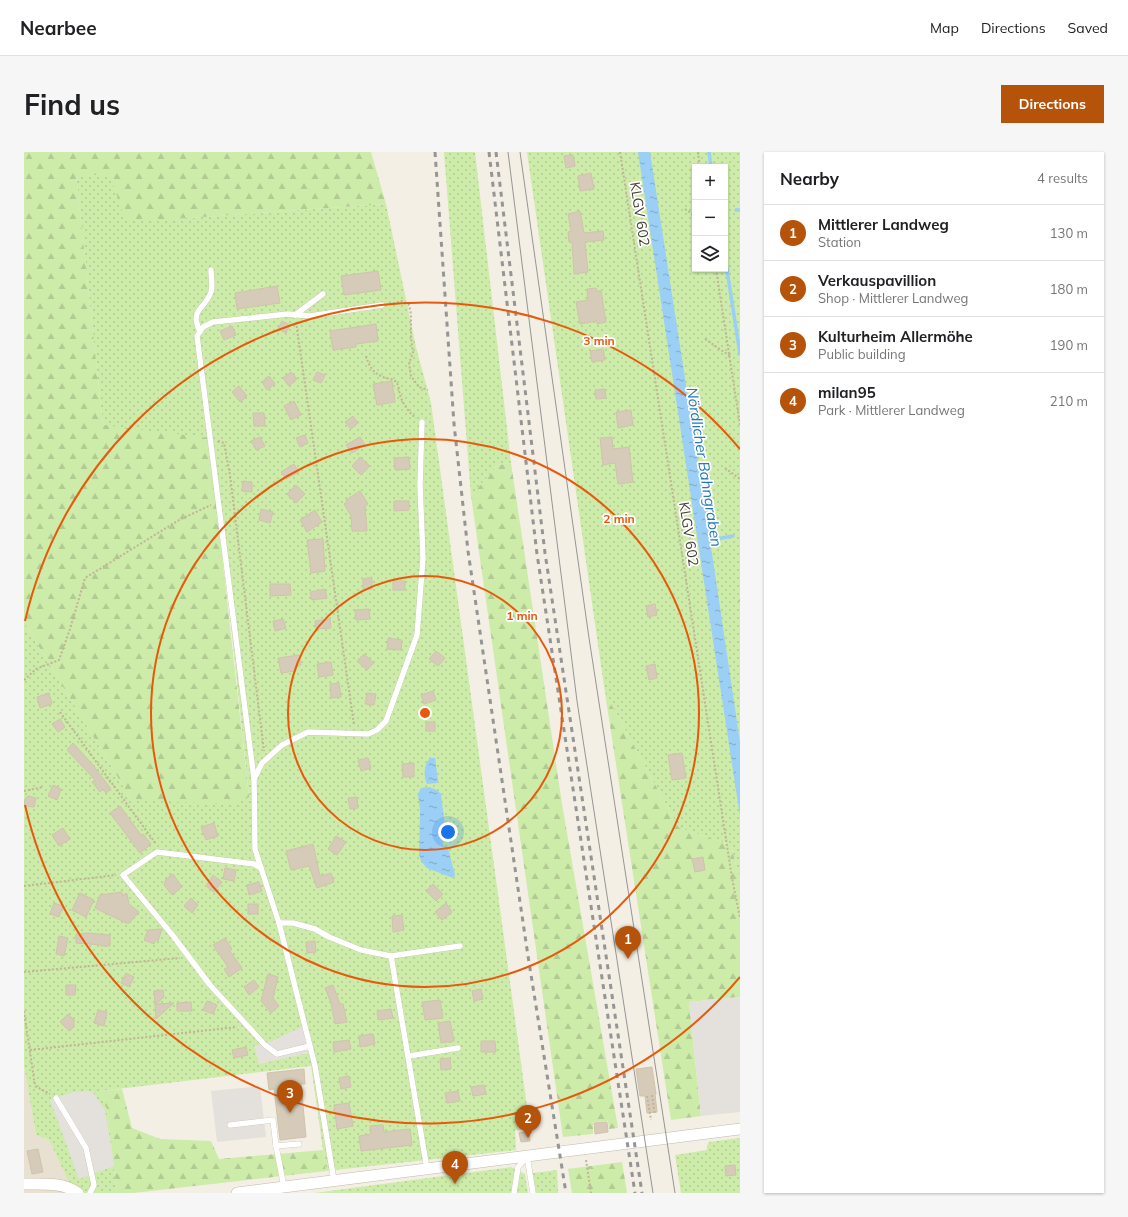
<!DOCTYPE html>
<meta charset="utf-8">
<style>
:root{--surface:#fff;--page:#f6f6f6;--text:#202124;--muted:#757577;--line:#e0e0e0;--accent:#b45309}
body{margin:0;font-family:Mulish,sans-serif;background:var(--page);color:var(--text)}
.controls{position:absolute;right:12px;top:12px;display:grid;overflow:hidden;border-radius:0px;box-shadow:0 1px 3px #0004}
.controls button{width:36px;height:36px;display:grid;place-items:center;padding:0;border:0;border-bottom:1px solid var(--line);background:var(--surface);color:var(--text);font:20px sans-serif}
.you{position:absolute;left:424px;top:680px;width:14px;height:14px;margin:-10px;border:3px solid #fff;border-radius:50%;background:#1a73e8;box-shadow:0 0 0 6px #1a73e833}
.badge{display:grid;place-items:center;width:26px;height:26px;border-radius:50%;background:var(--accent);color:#fff;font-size:13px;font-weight:700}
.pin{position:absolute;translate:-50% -33px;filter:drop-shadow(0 1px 2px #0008)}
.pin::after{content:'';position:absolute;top:21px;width:14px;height:12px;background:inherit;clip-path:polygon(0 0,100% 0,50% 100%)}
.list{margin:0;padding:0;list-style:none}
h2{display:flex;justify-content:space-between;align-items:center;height:52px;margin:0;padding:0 16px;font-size:17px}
h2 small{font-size:13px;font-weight:400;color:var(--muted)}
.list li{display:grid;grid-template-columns:26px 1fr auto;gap:12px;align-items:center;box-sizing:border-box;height:56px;padding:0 16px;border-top:1px solid var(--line)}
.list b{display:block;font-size:15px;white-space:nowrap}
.list p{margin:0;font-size:13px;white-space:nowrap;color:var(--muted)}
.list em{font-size:13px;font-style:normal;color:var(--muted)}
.icon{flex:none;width:22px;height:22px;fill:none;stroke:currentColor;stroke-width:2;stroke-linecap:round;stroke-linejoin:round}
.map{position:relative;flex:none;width:716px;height:1041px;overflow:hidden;border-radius:0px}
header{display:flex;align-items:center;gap:24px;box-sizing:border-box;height:56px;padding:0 20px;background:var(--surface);border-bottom:1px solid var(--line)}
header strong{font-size:19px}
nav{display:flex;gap:22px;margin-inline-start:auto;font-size:14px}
.intro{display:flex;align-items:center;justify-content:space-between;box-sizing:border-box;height:96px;padding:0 24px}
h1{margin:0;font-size:28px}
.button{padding:10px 18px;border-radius:0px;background:var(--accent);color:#fff;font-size:14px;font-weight:700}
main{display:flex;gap:24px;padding:0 24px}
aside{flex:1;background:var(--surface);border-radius:0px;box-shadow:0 1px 3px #0004}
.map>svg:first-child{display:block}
.residential{fill:#e8e1d2}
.grass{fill:url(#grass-dots);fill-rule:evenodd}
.forest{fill:url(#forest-firs)}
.parking{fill:#e4e1dd}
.water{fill:url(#water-ripples)}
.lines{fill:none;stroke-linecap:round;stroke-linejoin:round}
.stream{stroke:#9bcff5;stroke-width:3.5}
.building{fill:#d6cbb9;stroke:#d1c3ab}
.service-casing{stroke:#c2baa9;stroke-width:6}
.minor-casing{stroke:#c2baa9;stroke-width:12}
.path{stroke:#c2b396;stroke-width:2;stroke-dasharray:2 2;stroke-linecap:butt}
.service{stroke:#fff;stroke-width:5.5}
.minor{stroke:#fff;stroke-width:11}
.tram{stroke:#959595;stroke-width:1}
.rail{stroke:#959595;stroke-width:3;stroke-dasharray:5 5;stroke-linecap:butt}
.ring{fill:none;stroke:#e8590c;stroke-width:2}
.labels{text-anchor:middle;stroke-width:3.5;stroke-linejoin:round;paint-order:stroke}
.street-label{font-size:14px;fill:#463f33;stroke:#fff}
.water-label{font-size:15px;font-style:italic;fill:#2579b9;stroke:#fff}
.centre{fill:#e8590c;stroke:#fff;stroke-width:2}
.ring-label{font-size:12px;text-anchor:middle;font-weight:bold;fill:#e8590c;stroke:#fff;stroke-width:3.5;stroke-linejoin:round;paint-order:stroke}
</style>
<header>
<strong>Nearbee</strong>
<nav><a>Map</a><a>Directions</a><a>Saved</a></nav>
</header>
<div class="intro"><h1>Find us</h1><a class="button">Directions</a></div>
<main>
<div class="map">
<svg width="716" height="1041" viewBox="0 0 716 1041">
<defs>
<pattern id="grass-dots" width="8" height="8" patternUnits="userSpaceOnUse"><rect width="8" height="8" fill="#cdeba9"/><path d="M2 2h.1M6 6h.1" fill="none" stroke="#b1cb92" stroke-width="1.8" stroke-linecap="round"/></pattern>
<pattern id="forest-firs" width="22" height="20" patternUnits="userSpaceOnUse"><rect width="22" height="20" fill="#cdeba9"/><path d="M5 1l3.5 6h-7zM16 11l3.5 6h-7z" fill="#b1cb92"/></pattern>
<pattern id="water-ripples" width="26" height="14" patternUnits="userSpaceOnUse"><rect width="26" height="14" fill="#9bcff5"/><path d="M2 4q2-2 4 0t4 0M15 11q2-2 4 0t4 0" fill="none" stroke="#80a9c7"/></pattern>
</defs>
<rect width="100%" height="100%" fill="#f3efe4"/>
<polygon class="residential" points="0,914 12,983 25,988 50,1041 0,1041"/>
<g class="grass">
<polygon points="420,0 451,0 487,311 474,313 447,344"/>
<path d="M503 0H716V729L707 693 655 676 581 541ZM671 15H701V117H671Z"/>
<polygon points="52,23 86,23 150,67 362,52 392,195 407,251 506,977 491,978 492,998 302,1019 287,914 77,939 77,944 83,957 93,1041 50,1041 25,988 12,983 0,914 0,470 107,647 225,645 194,350 79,273"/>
<polygon points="716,986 716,1041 657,1041 651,1003 683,998 683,994 685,990"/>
<polygon points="487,1015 501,1022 504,1041 290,1041"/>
<polygon points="533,1018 534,1041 512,1041 509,1021"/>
</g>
<g class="forest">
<polygon points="0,0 347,0 362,52 150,67 101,67 86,23 52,23 79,273 185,286 225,645 208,653 107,647 0,470"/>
<polygon points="487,311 538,652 594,976 585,977 584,969 569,970 569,982 539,985 447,344 474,313"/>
<polygon points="581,541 655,676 707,693 716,729 716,845 665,850 677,964 647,968"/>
<polygon points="98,937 108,976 136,987 187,989 195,1007 299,998 302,1019 109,1041 93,1041 83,957 77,944 77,939"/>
<polygon points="598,1010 603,1041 548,1041 544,1017"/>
</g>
<g class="parking">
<polygon points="716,845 716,960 677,964 665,850"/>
<polygon points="279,874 285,901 235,912 230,894 246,890"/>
<polygon points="236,934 242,985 193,990 187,939"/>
<polygon points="68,939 81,958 90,1014 55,1027 26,948 49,940"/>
</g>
<g class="water">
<polygon points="614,0 626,0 686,388 716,590 716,664"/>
<path d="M406 606H411L414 628 413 631 403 632C399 623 400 613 406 606Z"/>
<polygon points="405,635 413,638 417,642 421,675 417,682 419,694 424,696 431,723 429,726 403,716 397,709 395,702 396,658 394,642 397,636"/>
</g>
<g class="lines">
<g class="stream">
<polyline points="685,0 687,15"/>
<polyline points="712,58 716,58"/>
<polyline points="701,105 716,202"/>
<polyline points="682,389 709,384"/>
</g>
</g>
<g class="building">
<polygon points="549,3 551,14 542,16 540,4"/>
<polygon points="567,21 570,37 556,39 554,24"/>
<polygon points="556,59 560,81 579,79 580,88 561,90 564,120 550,122 548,90 545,90 544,80 547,79 544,62"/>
<polygon points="354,119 357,138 320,143 317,124"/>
<polygon points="253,134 256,151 213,157 211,141"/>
<polygon points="572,136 573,139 577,139 582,170 573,172 573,169 556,172 552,150 564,148 563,137"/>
<polygon points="258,169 266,173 262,181 254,177"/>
<polygon points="352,172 354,189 332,192 332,195 309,198 306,179"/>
<polygon points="208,174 212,183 200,188 196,179"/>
<polygon points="579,197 581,208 568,210 566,199"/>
<polygon points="267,220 273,227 265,234 259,226"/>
<polygon points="293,220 301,223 297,231 289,228"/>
<polygon points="245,224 251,232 243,238 238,230"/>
<polygon points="368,229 371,250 353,253 349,232"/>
<polygon points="215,234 223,244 216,250 208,240"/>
<polygon points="581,237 582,246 572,247 571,238"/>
<polygon points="270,249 277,263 267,268 260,254"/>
<polygon points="607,258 609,273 594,276 592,260"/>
<polygon points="229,261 240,261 241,274 230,274"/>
<polygon points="329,264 334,271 327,277 321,270"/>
<polygon points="281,283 284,291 276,295 272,286"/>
<polygon points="236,285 241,294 232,298 227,289"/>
<polygon points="336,285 341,293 328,301 322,293"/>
<polygon points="588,285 589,297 605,295 609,330 594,332 591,311 579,313 576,286"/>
<polygon points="336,305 346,314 337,323 328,314"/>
<polygon points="385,305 386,317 371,318 370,306"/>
<polygon points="270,312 275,320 262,327 257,320"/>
<polygon points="219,329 228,330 228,340 218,339"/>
<polygon points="272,333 281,342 272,351 263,342"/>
<polygon points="336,339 344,352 341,354 343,379 328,379 327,364 320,352 323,350 322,348"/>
<polygon points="370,349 385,349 385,358 370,359"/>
<polygon points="237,357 249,360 246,371 235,368"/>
<polygon points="291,358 298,370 283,380 276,368"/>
<polygon points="299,387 301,419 287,421 283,388"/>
<polygon points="348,425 348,437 339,438 339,427"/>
<rect x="369" y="429" width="12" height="9"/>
<polygon points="246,432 266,432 267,443 246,444"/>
<polygon points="301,437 303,446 288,448 286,440"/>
<polygon points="631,452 633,463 624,465 622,454"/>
<polygon points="345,457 346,467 332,468 331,458"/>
<polygon points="259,467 262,476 251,479 249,469"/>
<polygon points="306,467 307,476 292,477 291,469"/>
<polygon points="364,486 378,488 377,498 363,497"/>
<polygon points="412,499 421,506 414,514 405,507"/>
<polygon points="340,502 350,511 343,518 333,509"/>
<polygon points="275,503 277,513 271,514 272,519 257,521 254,506"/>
<polygon points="307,510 309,523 295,525 293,512"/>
<polygon points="631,512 633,526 625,528 622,514"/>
<polygon points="315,531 317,545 307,546 306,532"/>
<polygon points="409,539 412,548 400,552 397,543"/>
<polygon points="25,541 28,552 16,556 13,545"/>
<polygon points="343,541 352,542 350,553 341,552"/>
<polygon points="36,567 41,575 34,580 28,572"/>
<rect x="402" y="570" width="9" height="9"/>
<polygon points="49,591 69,613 87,637 82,641 79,637 76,640 68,630 71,628 43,598"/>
<polygon points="658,601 662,626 648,628 644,603"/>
<polygon points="344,606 347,616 337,619 334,608"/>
<polygon points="390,611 390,625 379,625 378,612"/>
<polygon points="29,633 37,637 33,648 24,644"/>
<polygon points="4,644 12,646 10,655 0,654 1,647"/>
<polygon points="333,645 334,656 326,657 324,646"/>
<polygon points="96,654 117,683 119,682 127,692 116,701 86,661"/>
<polygon points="190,671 194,684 182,688 177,675"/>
<polygon points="39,676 46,687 35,694 28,683"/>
<polygon points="312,684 322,690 313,703 304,697"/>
<polygon points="289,692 296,724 307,721 310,730 293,736 285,714 267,718 262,699"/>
<polygon points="679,705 681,718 671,720 668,707"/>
<polygon points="201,716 212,718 210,729 199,727"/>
<polygon points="149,722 158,735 148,743 140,733 142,727"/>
<polygon points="189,723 198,730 190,740 182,734"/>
<polygon points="235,730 238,739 225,743 223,733"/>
<polygon points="409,732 419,742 412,749 402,739"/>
<polygon points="98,740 98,743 103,742 105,752 115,760 105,771 102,771 71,756 76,743"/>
<polygon points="56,741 70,748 62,765 48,758"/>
<polygon points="167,746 174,753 168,761 160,754"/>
<polygon points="30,751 39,754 35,765 26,762"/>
<polygon points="422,751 428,760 418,768 411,760"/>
<rect x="224" y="752" width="10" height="10"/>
<polygon points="378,763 380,778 369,780 368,764"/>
<polygon points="138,777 134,789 132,787 130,792 120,788 124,778"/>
<polygon points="64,781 86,783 86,794 77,794 77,793 52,791 52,782"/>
<polygon points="35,784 44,786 40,804 32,802"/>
<polygon points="201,786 208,797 206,799 218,816 205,825 200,817 204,815 189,793"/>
<polygon points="291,789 292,800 283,801 282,790"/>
<polygon points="102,821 110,825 105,835 97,831"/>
<polygon points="244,822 254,825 249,846 255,854 247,861 237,849"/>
<polygon points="230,828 235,835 225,843 220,835"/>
<polygon points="42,833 52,833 51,843 42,843"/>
<polygon points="309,833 316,852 319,852 323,870 311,872 307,851 301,836"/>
<polygon points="457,837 459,847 450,849 448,839"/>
<polygon points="139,838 140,845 132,852 150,851 132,867 130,839"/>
<polygon points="416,848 419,866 401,868 398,850"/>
<polygon points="183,849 193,853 189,862 179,858"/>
<polygon points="167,850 168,859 153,859 153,851"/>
<polygon points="367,857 369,866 354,868 353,859"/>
<polygon points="74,858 83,860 80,874 70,871"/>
<polygon points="44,862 50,868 50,875 45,879 36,870"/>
<polygon points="426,869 430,889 417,891 414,871"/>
<polygon points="349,882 351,892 336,895 335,884"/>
<polygon points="325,888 327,897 310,900 309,890"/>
<polygon points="457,889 471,889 472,900 457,900"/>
<polygon points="222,895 224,903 210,906 208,898"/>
<polygon points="426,906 427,917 417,918 416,907"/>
<polygon points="628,915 632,942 631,942 633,960 623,961 621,944 616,944 612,917"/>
<polygon points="280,917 281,932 277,932 282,985 256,988 250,937 245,938 243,921"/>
<polygon points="325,924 327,935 317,937 315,926"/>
<polygon points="460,933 462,942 449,944 447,935"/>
<polygon points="434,939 436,949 423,951 421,941"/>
<polygon points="325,951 329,974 313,977 310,953"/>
<polygon points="583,970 584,980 571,982 570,971"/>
<polygon points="359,973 360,980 386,977 388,993 337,999 335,984 347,982 346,974"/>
<polygon points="505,979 506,989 497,990 495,981"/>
<polygon points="14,997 19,1020 8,1022 3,999"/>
<polygon points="711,1013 712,1023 702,1024 701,1014"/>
</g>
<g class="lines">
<defs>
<g id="service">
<polyline points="271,163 299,142"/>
<path d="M176 180C165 156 181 158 187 140 189 133 187 125 187 118"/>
<polyline points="230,627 173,184 179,175 189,170 264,162 286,164 358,153"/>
<polyline points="237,716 231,697 230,627 238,611 258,593 284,580 344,582 353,578 362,569 393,483 399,406 396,333 398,270"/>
<polyline points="255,771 269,771 291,777 305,785 337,798 367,804 403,1017"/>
<polyline points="367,804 436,794"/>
<polyline points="286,894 253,902 241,893 186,833 150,785 99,723 133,700 230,712 237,716 255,771 291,914 310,1029"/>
<polyline points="385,904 434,896"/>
<polyline points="32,946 62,996 70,1033 66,1041"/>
<polyline points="206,973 249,968 252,994"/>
<polyline points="503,1004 509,1041"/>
<polyline points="260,1035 252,994 275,992"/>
<polyline points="490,1041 494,1015 503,1005"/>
</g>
<g id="minor">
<path d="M0 1032C19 1032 38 1030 54 1041"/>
<polyline points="213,1041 716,977"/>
</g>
</defs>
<use href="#service" class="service-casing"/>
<use href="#minor" class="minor-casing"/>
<g class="path">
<polyline points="596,0 708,726 716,766"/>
<polyline points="674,0 676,15"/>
<polyline points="661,57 671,64"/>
<polyline points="692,117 716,273"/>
<polyline points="365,152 378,149 385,153 387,162 387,186 389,201 385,211 387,224 395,235 404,238"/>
<polyline points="272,170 330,573"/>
<polyline points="681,187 706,204"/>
<path d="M342 204C345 214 349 221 359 225 363 227 369 226 373 231 375 235 375 241 377 246 380 253 385 261 392 266"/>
<polyline points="194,289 200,291 206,323 240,599"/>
<polyline points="701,316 716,327"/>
<polyline points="715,448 716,449"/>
<polyline points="0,528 12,517 35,508 46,477 61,426 155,368 187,353"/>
<polyline points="36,560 132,692"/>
<polyline points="0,639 19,635"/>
<polyline points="0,734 92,723"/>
<polyline points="0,820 156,806"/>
<polyline points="0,859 11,934 26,942"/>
<polyline points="6,898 213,875"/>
<polyline points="628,943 631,963"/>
<polyline points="623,944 627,968"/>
<polyline points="562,1008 567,1041"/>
</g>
<use href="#service" class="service"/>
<use href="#minor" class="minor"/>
<g class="tram">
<polyline points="484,0 553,549 629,1041"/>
<polyline points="496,0 565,486 651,1041"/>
</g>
<g class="rail">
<polyline points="411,0 430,272 444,399 504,804 542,1041"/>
<polyline points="465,0 513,402 611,1041"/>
<polyline points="472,0 521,401 618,1041"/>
</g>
</g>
<g class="ring">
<circle cx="401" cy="561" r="137"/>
<circle cx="401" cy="561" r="274"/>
<path d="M716 825A411 411 0 0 1 1 653M1 469A411 411 0 0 1 716 297"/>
</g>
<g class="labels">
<g class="street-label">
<text transform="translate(616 62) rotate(81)" y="5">KLGV 602</text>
<text transform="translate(665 382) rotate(81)" y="5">KLGV 602</text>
</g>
<g class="water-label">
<text transform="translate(680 315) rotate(81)" y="5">Nördlicher Bahngraben</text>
</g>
</g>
<circle cx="401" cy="561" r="6" class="centre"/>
<g class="ring-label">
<text x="575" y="193">3 min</text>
<text x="595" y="371">2 min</text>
<text x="498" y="468">1 min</text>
</g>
</svg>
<div class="controls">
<button>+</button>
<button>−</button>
<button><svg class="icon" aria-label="layers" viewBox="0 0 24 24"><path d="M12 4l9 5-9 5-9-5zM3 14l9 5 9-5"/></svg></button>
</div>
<div class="you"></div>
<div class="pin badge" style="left:604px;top:807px">1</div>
<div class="pin badge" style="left:504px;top:986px">2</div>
<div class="pin badge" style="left:266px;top:961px">3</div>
<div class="pin badge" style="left:431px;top:1032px">4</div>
</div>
<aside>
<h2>Nearby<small>4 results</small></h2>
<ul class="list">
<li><span class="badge">1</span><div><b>Mittlerer Landweg</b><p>Station</p></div><em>130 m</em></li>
<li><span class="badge">2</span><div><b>Verkauspavillion</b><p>Shop · Mittlerer Landweg</p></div><em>180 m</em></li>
<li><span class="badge">3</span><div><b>Kulturheim Allermöhe</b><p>Public building</p></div><em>190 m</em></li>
<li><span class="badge">4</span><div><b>milan95</b><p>Park · Mittlerer Landweg</p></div><em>210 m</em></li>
</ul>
</aside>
</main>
